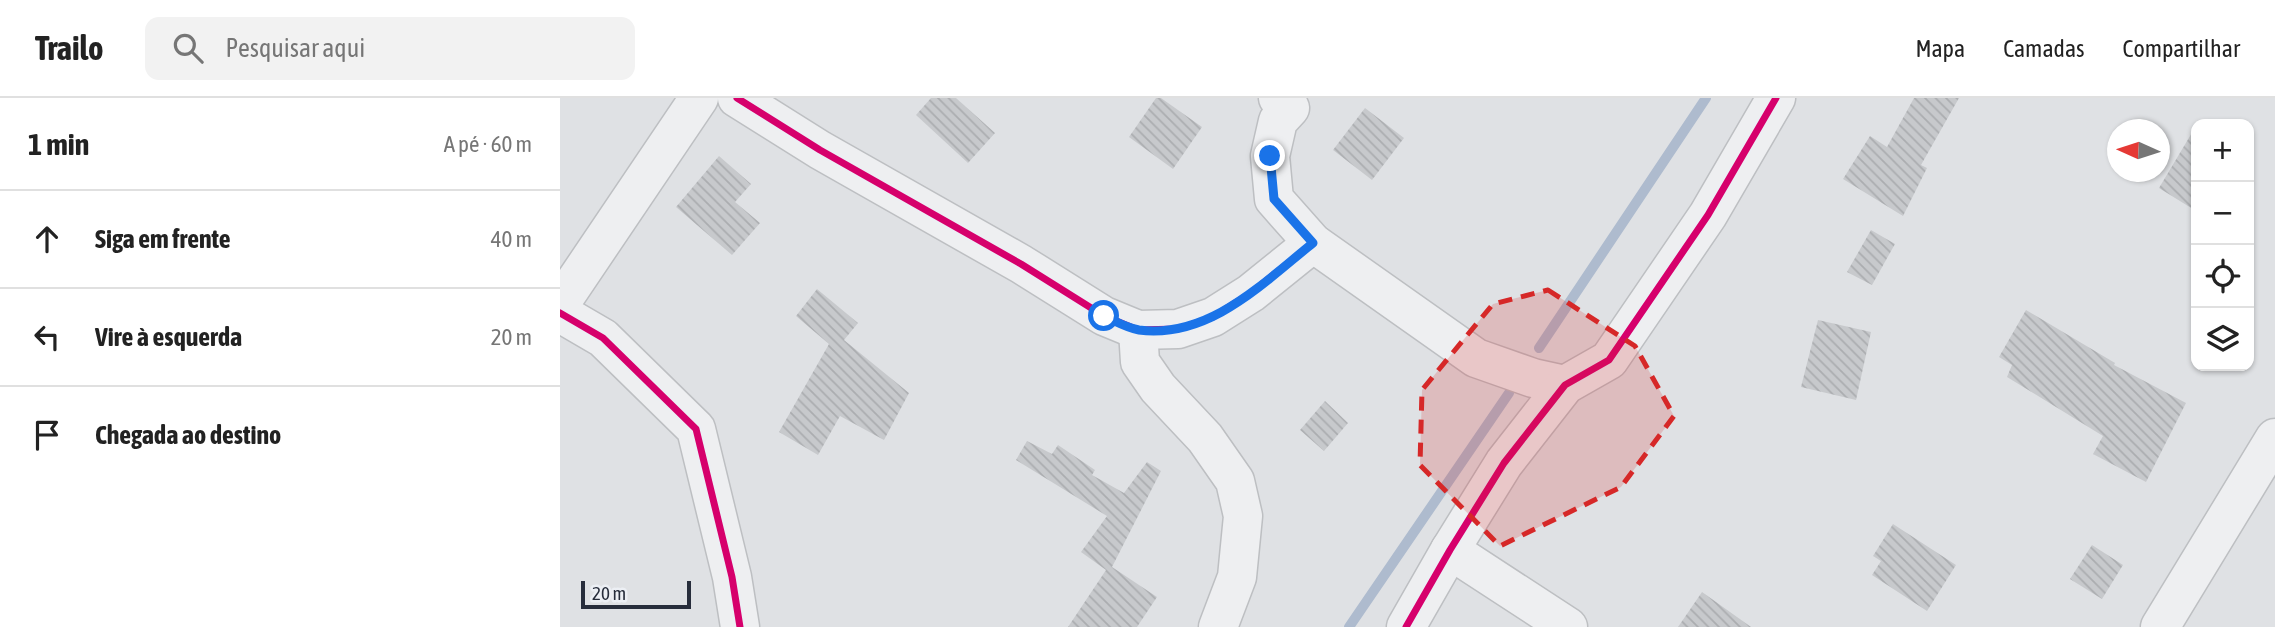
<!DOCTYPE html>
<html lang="pt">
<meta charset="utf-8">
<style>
:root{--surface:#fff;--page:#f2f2f2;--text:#222;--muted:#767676;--line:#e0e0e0}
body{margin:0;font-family:"Asap Condensed",sans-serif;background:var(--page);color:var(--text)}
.controls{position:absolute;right:21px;top:21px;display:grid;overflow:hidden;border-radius:14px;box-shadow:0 2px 5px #0004}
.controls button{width:63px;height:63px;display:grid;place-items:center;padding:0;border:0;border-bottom:2px solid var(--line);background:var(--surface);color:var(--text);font:35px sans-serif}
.compass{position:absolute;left:1547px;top:21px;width:63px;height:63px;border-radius:50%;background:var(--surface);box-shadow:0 2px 5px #0004;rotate:273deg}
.scale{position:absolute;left:21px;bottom:18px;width:110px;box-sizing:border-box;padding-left:7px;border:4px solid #272d3b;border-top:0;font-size:19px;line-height:24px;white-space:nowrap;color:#272d3b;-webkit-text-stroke:5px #eceff4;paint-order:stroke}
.stop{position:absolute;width:21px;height:21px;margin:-16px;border:5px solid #1a73e8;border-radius:50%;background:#fff}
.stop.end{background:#1a73e8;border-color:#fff;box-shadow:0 2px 7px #0008}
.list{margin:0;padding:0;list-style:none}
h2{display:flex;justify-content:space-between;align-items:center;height:91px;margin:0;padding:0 28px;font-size:30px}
h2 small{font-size:23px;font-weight:400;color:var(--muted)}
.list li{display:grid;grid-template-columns:46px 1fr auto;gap:21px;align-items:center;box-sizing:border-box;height:98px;padding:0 28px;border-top:2px solid var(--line)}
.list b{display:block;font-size:26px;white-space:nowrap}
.list em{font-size:23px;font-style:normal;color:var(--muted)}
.icon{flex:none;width:38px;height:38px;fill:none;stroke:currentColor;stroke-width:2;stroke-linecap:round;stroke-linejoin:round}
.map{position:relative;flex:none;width:1715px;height:529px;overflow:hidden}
header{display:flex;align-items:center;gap:42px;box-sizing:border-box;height:98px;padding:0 35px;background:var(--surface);border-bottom:2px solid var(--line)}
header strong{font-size:33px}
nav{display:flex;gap:38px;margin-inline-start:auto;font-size:24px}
.search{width:490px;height:63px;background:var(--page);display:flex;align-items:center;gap:18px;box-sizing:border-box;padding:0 24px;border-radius:14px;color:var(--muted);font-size:26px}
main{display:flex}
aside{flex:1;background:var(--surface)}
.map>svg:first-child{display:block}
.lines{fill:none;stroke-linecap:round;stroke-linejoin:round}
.stream{stroke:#aebbce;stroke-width:10}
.building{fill:url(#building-back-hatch)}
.minor-casing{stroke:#bdbfc2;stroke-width:41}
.minor{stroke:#eeeff1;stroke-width:38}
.cycleway-casing{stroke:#eceff4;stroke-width:11}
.cycleway{stroke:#d6006c;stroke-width:7}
.route{stroke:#1a73e8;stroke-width:9}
.marked{fill:#d62828;fill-opacity:0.2;stroke:#d62828;stroke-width:5;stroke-dasharray:14 9;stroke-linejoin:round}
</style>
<header>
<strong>Trailo</strong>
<div class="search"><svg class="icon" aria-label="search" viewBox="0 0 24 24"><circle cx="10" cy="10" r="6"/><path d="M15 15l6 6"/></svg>Pesquisar aqui</div>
<nav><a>Mapa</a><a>Camadas</a><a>Compartilhar</a></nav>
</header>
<main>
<aside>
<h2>1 min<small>A pé · 60 m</small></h2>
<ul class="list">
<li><svg class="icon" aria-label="ahead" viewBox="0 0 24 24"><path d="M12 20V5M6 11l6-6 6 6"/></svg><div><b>Siga em frente</b></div><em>40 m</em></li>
<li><svg class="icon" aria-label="left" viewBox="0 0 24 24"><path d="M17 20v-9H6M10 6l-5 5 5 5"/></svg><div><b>Vire à esquerda</b></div><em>20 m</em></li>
<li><svg class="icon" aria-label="arrive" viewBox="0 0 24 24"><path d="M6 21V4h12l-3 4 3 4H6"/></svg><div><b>Chegada ao destino</b></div></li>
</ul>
</aside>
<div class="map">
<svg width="1715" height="529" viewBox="0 0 1715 529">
<defs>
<pattern id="building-back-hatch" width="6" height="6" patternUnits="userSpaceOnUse" patternTransform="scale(1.75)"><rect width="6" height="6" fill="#c7c9cc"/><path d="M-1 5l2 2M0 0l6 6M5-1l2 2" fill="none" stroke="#abadb0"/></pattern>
</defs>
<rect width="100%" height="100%" fill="#dfe1e4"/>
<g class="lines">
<g class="stream">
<polyline points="979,250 1146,0"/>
<polyline points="789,529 949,295"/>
</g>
</g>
<g class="building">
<polygon points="371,0 396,0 435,35 408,65 356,17"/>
<polygon points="596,0 601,0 642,29 613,71 569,39"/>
<polygon points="1354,0 1399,0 1361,67 1367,70 1343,118 1283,81 1310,38 1327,49"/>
<polygon points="805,10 844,40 812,82 773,52"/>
<polygon points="1636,28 1636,113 1599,90"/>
<polygon points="159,58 191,86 175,104 200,125 172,157 116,109"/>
<polygon points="1311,132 1335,146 1312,187 1287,174"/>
<polygon points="257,191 298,225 284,242 349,295 324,342 280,318 258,357 219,334 269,246 236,218"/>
<polygon points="1466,212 1555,265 1554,267 1626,305 1586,384 1533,356 1543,338 1447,279 1452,267 1439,259"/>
<polygon points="1258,222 1311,234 1296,302 1241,289"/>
<polygon points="765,303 788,325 764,353 740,332"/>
<polygon points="467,343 492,356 498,347 535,372 532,377 564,395 587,364 601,373 552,469 597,499 577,529 508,529 546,472 521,454 547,418 456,362"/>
<polygon points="1333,426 1396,467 1367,513 1312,477 1321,463 1313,458"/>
<polygon points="1532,447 1563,467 1542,501 1510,481"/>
<polygon points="1142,494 1191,529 1118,529"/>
</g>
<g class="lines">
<defs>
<g id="minor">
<polyline points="177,0 260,52 461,166 544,218 578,232 618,231 653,219 691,195 753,145"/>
<polyline points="718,0 730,10 718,23 710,58 714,101 753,145 916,260 973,280 1005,287"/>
<polyline points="0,206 139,0"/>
<polyline points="0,215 43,240 136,331 172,479 180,529"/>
<polyline points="578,232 580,264 598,290 645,340 675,383 683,418 677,479 658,529"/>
<polyline points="890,452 1008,529"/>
<polyline points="846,529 890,452 944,365 1005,287 1049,262 1148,117 1216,0"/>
<polyline points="1600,529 1715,340"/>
</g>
</defs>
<use href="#minor" class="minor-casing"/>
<use href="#minor" class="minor"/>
<defs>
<g id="cycleway">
<polyline points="177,0 260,52 461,166 544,218 578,232 618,231 653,219 691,195 753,145"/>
<polyline points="0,215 43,240 136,331 172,479 180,529"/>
<polyline points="846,529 890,452 944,365 1005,287 1049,262 1148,117 1216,0"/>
</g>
</defs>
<use href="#cycleway" class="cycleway-casing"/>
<use href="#cycleway" class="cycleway"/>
</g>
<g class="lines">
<path class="route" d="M544 218C555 223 567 230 579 232 649 241 703 185 753 145L714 101 710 58"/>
</g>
<path class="marked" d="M988 192 1075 248 1114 318 1061 389 940 448 860 367 862 292 933 206Z"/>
</svg>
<div class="controls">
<button>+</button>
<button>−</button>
<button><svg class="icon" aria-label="locate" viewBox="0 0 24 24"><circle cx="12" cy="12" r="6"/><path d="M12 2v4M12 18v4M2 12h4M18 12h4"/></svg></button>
<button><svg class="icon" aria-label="layers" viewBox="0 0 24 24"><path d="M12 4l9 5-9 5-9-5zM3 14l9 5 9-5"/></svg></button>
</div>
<svg class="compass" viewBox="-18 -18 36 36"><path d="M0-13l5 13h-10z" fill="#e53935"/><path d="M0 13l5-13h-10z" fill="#767676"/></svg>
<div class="scale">20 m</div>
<div class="stop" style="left:544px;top:218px"></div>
<div class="stop end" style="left:710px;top:58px"></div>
</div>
</main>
